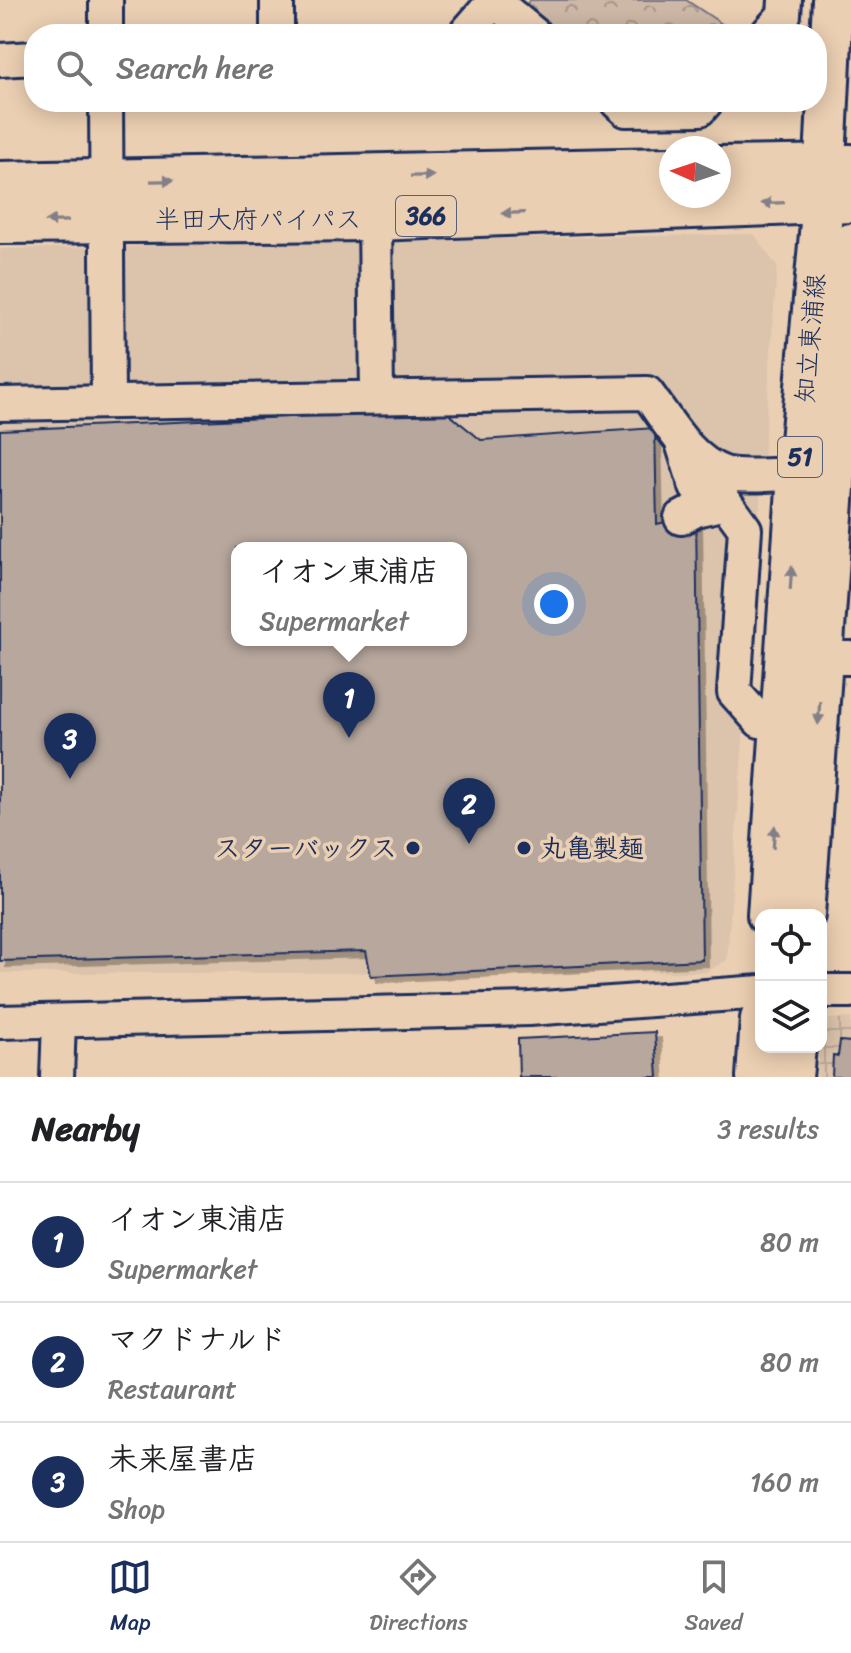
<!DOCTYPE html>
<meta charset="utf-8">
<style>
:root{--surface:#fff;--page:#f2f2f2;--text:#202124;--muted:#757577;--line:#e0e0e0;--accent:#1b2f5e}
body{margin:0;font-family:Sriracha,"Klee One",sans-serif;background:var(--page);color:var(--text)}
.controls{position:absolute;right:24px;bottom:24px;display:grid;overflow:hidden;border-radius:16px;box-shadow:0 4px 20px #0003}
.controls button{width:72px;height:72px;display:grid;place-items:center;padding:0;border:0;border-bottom:2px solid var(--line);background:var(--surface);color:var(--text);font:40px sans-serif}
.compass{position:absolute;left:659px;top:136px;width:72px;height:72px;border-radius:50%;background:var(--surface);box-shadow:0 4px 20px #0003;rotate:273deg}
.you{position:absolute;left:554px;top:604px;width:28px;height:28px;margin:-20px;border:6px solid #fff;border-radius:50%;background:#1a73e8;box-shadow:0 0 0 12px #1a73e833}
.badge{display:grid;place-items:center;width:52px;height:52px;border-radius:50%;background:var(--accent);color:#fff;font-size:26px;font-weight:700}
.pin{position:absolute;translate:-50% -66px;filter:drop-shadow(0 2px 4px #0008)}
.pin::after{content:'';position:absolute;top:42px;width:28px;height:24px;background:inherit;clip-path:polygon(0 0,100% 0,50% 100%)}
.popup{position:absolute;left:231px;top:542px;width:236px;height:104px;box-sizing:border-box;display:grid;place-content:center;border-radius:16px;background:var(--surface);filter:drop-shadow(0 2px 6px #0005);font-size:26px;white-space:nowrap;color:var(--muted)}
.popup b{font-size:30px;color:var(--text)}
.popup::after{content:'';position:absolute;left:50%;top:100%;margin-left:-16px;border:16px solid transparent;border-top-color:var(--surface)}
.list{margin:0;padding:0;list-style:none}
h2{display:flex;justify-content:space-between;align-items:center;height:104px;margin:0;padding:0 32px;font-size:34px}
h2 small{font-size:26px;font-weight:400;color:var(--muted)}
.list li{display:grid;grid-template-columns:52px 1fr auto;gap:24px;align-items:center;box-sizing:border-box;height:120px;padding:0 32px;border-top:2px solid var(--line)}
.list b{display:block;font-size:30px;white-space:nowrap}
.list p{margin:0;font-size:26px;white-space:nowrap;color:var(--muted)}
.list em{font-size:26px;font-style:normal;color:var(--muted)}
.icon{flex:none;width:44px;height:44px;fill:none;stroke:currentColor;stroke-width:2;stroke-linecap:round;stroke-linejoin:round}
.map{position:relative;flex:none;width:851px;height:1077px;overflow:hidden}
.search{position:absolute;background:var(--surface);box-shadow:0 4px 20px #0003;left:24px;right:24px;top:24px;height:88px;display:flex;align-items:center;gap:20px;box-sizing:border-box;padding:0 28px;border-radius:32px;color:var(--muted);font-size:30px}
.sheet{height:464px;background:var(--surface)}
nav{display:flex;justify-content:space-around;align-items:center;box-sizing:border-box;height:112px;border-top:2px solid var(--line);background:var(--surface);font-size:22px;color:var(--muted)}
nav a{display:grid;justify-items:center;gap:4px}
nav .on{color:var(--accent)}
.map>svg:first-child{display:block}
.built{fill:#dbc3ac;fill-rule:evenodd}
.industrial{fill:url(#industrial-grid)}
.park{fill:url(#park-crowns);stroke:#747382;stroke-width:2}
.building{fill:#b7a79d;stroke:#1b2f5e;stroke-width:2;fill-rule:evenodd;filter:url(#shadow)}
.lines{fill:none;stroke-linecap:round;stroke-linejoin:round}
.minor-casing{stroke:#1b2f5e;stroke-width:38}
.major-casing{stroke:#1b2f5e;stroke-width:46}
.highway-casing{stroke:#1b2f5e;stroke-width:50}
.minor{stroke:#ebcfb2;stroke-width:32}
.major{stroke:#ebcfb2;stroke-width:40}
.highway{stroke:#ebcfb2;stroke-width:44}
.oneway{fill:#837f88}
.poi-dot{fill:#1b2f5e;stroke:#ebcfb2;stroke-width:3}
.labels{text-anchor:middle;stroke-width:7;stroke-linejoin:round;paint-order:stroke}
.shield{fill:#ebcfb2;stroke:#595f77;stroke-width:2}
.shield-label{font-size:24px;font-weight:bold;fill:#1b2f5e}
.street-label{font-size:26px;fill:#1b2f5e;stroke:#ebcfb2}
.poi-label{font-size:26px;font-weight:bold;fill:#1b2f5e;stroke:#ebcfb2;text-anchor:end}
</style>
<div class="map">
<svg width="851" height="1077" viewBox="0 0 851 1077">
<defs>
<pattern id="industrial-grid" width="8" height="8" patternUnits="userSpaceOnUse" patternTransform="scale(2)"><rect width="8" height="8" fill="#dbc3ac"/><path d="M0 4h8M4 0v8" fill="none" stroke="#bba896"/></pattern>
<pattern id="park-crowns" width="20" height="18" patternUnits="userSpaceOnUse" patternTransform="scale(2)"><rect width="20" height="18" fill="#cdb7a6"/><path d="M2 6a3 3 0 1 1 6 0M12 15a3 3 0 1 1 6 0" fill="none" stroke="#a6958a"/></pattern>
<filter id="shadow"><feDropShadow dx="6" dy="6" stdDeviation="0" flood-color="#0004"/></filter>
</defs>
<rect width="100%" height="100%" fill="#ebcfb2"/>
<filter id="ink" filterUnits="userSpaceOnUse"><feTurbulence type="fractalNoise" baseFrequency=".0125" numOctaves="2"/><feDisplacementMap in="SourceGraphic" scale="16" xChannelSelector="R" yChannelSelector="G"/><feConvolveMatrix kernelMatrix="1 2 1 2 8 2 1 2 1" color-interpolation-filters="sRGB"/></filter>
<g filter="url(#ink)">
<path class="built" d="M754 234 777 267 727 960 706 972 0 973V249ZM237 548H461V640H237Z"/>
<polygon class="industrial" points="851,1018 851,1077 817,1077 819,1049 829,1019"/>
<polygon class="park" points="530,0 686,0 737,34 520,34 508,25"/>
<g class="building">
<path d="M444 410 481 440 655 428 657 524 696 515 702 960 371 976 366 951 0 961V430ZM237 548H461V640H237Z"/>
<polygon points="655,1032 658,1077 519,1077 518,1039"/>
<polygon points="840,1041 851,1042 851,1077 832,1077 833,1055 838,1056"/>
</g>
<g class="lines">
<defs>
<g id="minor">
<polyline points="106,0 106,34"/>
<polyline points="493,0 534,34"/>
<polyline points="277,34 277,0"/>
<polyline points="465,34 495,0"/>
<polyline points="767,34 784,15 785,0"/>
<polyline points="0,60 34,58"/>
<polyline points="106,102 108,401"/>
<polyline points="617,102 626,110 700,109 706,102"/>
<polyline points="375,218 377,397"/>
<path d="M0 404 647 393C668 421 689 461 724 473 738 478 781 474 798 474"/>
<polyline points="682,443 696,487 726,503 745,529 734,692 760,721 783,723"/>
<polyline points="681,518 696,510 726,503"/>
<polyline points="823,658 851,658"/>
<polyline points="821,991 851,991"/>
<polyline points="0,1022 529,1009 761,992"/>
<polyline points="57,1077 59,1021"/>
</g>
<g id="major">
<polyline points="768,915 798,474 823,201 833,0"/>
<polyline points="804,915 851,244"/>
<polyline points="757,1077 761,1019"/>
<polyline points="792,1077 795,1047"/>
</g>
<g id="highway">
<polyline points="719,169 851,167"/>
<polyline points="0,184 671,170"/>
<polyline points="0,221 375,218 851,200"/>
</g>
</defs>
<use href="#minor" class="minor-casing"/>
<use href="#major" class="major-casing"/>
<use href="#highway" class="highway-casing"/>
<use href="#minor" class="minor"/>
<use href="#major" class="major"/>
<use href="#highway" class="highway"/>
</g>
<defs><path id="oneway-solid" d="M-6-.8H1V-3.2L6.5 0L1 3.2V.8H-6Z" transform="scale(2)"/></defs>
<g class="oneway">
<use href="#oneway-solid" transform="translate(422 176) rotate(-1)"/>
<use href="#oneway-solid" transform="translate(162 181) rotate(-1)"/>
<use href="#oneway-solid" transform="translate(773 203) rotate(178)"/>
<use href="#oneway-solid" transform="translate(513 213) rotate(178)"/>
<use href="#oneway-solid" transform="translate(57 221) rotate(179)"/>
<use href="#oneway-solid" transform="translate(791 578) rotate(-86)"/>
<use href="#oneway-solid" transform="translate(819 713) rotate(94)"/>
<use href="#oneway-solid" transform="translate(774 837) rotate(-86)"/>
</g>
</g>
<g class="poi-dot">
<circle cx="413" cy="848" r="8"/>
<circle cx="524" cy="848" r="8"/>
</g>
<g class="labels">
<g class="shield">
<rect x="396" y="196" width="60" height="40" rx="6"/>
<rect x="778" y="437" width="44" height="40" rx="6"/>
</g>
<g class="shield-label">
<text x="426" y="224">366</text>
<text x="800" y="465">51</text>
</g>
<g class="street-label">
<text x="258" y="228">半田大府パイパス</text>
<text transform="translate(810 338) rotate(-85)" y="9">知立東浦線</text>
</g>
<g class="poi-label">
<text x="397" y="857">スターバックス</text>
<text x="540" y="857" text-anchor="start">丸亀製麺</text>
</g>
</g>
</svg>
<div class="controls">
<button><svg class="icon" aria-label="locate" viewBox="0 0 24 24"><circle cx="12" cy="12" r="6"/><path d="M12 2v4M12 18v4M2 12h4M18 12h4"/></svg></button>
<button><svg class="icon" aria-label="layers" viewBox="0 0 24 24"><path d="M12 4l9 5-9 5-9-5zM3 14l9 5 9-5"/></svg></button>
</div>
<svg class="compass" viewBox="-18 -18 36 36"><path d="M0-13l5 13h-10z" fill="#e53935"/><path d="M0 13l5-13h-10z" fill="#757577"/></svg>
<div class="you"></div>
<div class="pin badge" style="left:349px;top:738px">1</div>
<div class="popup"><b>イオン東浦店</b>Supermarket</div>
<div class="pin badge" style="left:469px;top:844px">2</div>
<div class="pin badge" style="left:70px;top:779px">3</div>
<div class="search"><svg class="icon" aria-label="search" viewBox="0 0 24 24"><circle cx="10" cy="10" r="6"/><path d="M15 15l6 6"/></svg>Search here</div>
</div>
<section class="sheet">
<h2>Nearby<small>3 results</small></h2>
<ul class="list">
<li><span class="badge">1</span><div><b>イオン東浦店</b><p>Supermarket</p></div><em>80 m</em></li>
<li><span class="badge">2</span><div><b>マクドナルド</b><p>Restaurant</p></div><em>80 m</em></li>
<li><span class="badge">3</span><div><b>未来屋書店</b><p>Shop</p></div><em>160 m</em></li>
</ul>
</section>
<nav>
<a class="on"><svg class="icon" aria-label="map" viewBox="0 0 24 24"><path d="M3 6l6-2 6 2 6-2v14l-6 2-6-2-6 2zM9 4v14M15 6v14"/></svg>Map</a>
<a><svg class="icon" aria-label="directions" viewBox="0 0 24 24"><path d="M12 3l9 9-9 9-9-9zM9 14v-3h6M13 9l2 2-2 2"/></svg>Directions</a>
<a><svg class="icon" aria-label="saved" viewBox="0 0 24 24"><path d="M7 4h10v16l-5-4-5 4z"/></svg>Saved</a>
</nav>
